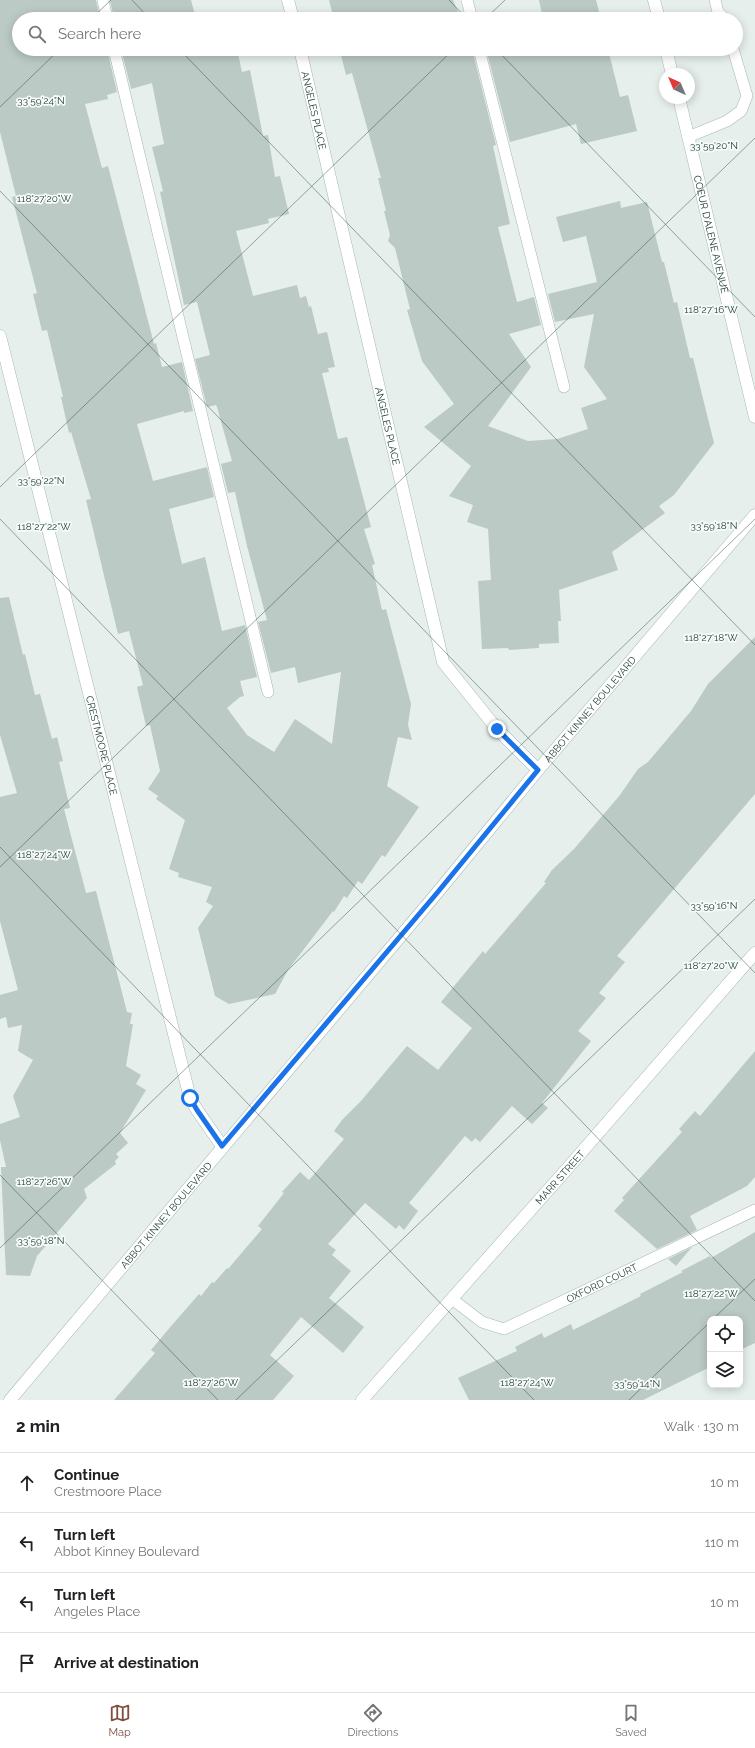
<!DOCTYPE html>
<meta charset="utf-8">
<style>
:root{--surface:#fff;--page:#f6f6f6;--text:#202124;--muted:#757577;--line:#e0e0e0;--accent:#7f4e3f}
body{margin:0;font-family:Raleway,sans-serif;background:var(--page);color:var(--text)}
.controls{position:absolute;right:12px;bottom:12px;display:grid;overflow:hidden;border-radius:8px;box-shadow:0 2px 10px #0003}
.controls button{width:36px;height:36px;display:grid;place-items:center;padding:0;border:0;border-bottom:1px solid var(--line);background:var(--surface);color:var(--text);font:20px sans-serif}
.compass{position:absolute;left:659px;top:68px;width:36px;height:36px;border-radius:50%;background:var(--surface);box-shadow:0 2px 10px #0003;rotate:316deg}
.stop{position:absolute;width:12px;height:12px;margin:-9px;border:3px solid #1a73e8;border-radius:50%;background:#fff}
.stop.end{background:#1a73e8;border-color:#fff;box-shadow:0 1px 4px #0008}
.list{margin:0;padding:0;list-style:none}
h2{display:flex;justify-content:space-between;align-items:center;height:52px;margin:0;padding:0 16px;font-size:17px}
h2 small{font-size:13px;font-weight:400;color:var(--muted)}
.list li{display:grid;grid-template-columns:26px 1fr auto;gap:12px;align-items:center;box-sizing:border-box;height:60px;padding:0 16px;border-top:1px solid var(--line)}
.list b{display:block;font-size:15px;white-space:nowrap}
.list p{margin:0;font-size:13px;white-space:nowrap;color:var(--muted)}
.list em{font-size:13px;font-style:normal;color:var(--muted)}
.icon{flex:none;width:22px;height:22px;fill:none;stroke:currentColor;stroke-width:2;stroke-linecap:round;stroke-linejoin:round}
.map{position:relative;flex:none;width:755px;height:1400px;overflow:hidden}
.search{position:absolute;background:var(--surface);box-shadow:0 2px 10px #0003;left:12px;right:12px;top:12px;height:44px;display:flex;align-items:center;gap:10px;box-sizing:border-box;padding:0 14px;border-radius:22px;color:var(--muted);font-size:15px}
.sheet{height:292px;background:var(--surface)}
nav{display:flex;justify-content:space-around;align-items:center;box-sizing:border-box;height:56px;border-top:1px solid var(--line);background:var(--surface);font-size:11px;color:var(--muted)}
nav a{display:grid;justify-items:center;gap:2px}
nav .on{color:var(--accent)}
.map>svg:first-child{display:block}
.building{fill:#bbcac4}
.lines{fill:none;stroke-linecap:round;stroke-linejoin:round}
.service-casing{stroke:#a8b8b2;stroke-width:12}
.minor-casing{stroke:#a8b8b2;stroke-width:13}
.tertiary-casing{stroke:#a8b8b2;stroke-width:13}
.service{stroke:#fff;stroke-width:11}
.minor{stroke:#fff;stroke-width:12}
.tertiary{stroke:#fff;stroke-width:12}
.route{stroke:#1a73e8;stroke-width:5}
.ticks{fill:none;stroke:#24423a;stroke-width:1;stroke-opacity:0.45}
.labels{text-anchor:middle;stroke-width:3.5;stroke-linejoin:round;paint-order:stroke}
.street-label{font-size:10px;fill:#24423a;stroke:#f7fbf9}
.ticks-label{font-size:10px;text-anchor:middle;fill:#24423a;stroke:#f7fbf9;stroke-width:3.5;stroke-linejoin:round;paint-order:stroke}
</style>
<div class="map">
<svg width="755" height="1400" viewBox="0 0 755 1400">
<rect width="100%" height="100%" fill="#e6efeb"/>
<g class="building">
<polygon points="0,0 96,0 100,19 19,19 19,49 107,49 117,92 107,95 108,99 85,104 102,168 108,166 154,344 156,343 162,367 182,362 193,411 184,413 184,411 137,424 153,481 207,467 214,497 169,509 182,564 205,557 222,631 245,625 257,677 240,681 244,696 240,697 227,708 247,735 274,752 295,719 332,744 341,672 298,683 295,667 271,673 258,622 267,620 247,546 235,492 228,493 221,464 232,461 217,407 216,405 207,407 195,359 210,355 197,302 184,305 160,192 163,191 152,147 164,144 152,83 131,89 121,49 237,49 242,72 250,70 263,136 268,135 275,177 280,176 289,214 268,219 269,223 236,231 253,296 297,285 300,298 306,296 309,307 311,306 318,334 327,332 335,367 328,368 329,372 322,373 338,439 347,437 371,527 364,529 375,564 372,565 382,610 386,609 411,704 408,725 412,740 398,737 387,786 419,807 385,857 382,855 362,884 358,881 347,898 344,896 334,912 333,911 288,970 275,994 229,1004 215,996 198,928 213,906 206,902 212,887 178,877 179,873 169,869 185,820 156,799 158,796 148,789 160,771 150,725 146,726 137,687 143,685 129,631 118,634 86,500 91,499 71,432 69,433 61,397 63,397 47,330 42,331 33,294 37,293 12,197 16,196 0,132"/>
<polygon points="110,0 191,0 196,19 114,19"/>
<polygon points="329,0 453,0 461,19 334,19"/>
<polygon points="539,0 596,0 601,19 543,19"/>
<polygon points="342,49 472,49 496,145 493,146 510,224 498,227 517,302 534,297 541,325 509,334 531,367 488,426 528,441 557,439 588,429 581,408 607,399 584,367 594,314 555,322 548,294 597,282 586,236 563,242 556,217 620,201 621,208 647,202 662,262 664,262 674,303 677,302 690,358 693,358 714,443 674,495 659,506 665,513 612,552 618,570 559,590 561,621 558,621 559,643 539,644 539,648 509,650 508,648 482,649 478,581 491,580 488,529 467,522 473,505 449,496 471,466 424,427 454,404 422,361 407,310 410,309 395,248 388,241 390,235 384,211 386,211 378,178 381,178 352,73 346,75 340,51"/>
<polygon points="486,49 608,49 620,97 628,95 637,131 581,144 576,124 510,142"/>
<polygon points="9,597 23,655 25,654 35,695 40,694 52,739 57,737 63,761 59,762 70,808 64,809 86,893 96,891 127,1012 132,1013 130,1024 133,1024 126,1066 141,1075 136,1084 146,1090 120,1133 128,1143 116,1154 119,1157 115,1161 116,1164 84,1189 87,1198 37,1256 30,1276 6,1275 1,1167 6,1167 0,1140 0,1124 20,1117 13,1096 33,1060 18,1051 22,1025 8,1028 6,1017 0,1019 0,995 18,990 0,921 0,797 17,793 0,735 0,598"/>
<polygon points="755,637 755,794 617,956 625,962 599,993 606,998 578,1031 591,1041 542,1103 548,1108 532,1124 512,1106 480,1142 475,1138 472,1142 465,1136 409,1203 418,1211 404,1230 399,1225 396,1229 365,1203 328,1244 336,1250 332,1255 351,1271 329,1298 364,1327 343,1353 301,1317 270,1355 294,1376 273,1400 114,1400 155,1353 151,1350 172,1325 199,1294 201,1296 212,1282 214,1283 227,1268 228,1269 262,1229 258,1226 284,1193 282,1192 300,1172 309,1180 344,1139 334,1131 342,1120 361,1101 407,1046 438,1070 472,1028 441,1002 483,951 485,954 546,883 544,882 552,870 574,849 620,795 638,769 648,762 691,711 708,684"/>
<polygon points="755,1051 755,1177 747,1186 690,1216 697,1230 657,1249 614,1211 624,1200 622,1198 682,1132 679,1129 695,1111 700,1116"/>
<polygon points="755,1232 755,1343 740,1350 740,1319 710,1319 710,1367 643,1400 469,1400 458,1378 517,1351 515,1347 542,1333 544,1338 571,1324 573,1330 641,1296 640,1294 683,1272 681,1271 710,1256 711,1258"/>
<polygon points="692,1247 676,1266 668,1259"/>
</g>
<g class="lines">
<defs>
<g id="service">
<polyline points="103,0 107,19"/>
<polyline points="467,0 472,19"/>
<polyline points="715,0 718,12 725,19"/>
<polyline points="114,49 268,692"/>
<polyline points="479,49 564,387"/>
<polyline points="688,137 727,121 741,111 747,96 733,49"/>
<path id="s1" d="M452 1299 482 1322 504 1329 755 1210"/>
</g>
<g id="minor">
<polyline points="288,0 293,19"/>
<polyline points="654,0 659,19"/>
<path id="s2" d="M300 49 443 662 497 729 538 770"/>
<polyline points="666,49 672,74"/>
<path id="s3" d="M679 98 755 417"/>
<path id="s4" d="M0 336 190 1098 197 1110 222 1146"/>
<path id="s5" d="M362 1400 566 1170 755 953"/>
</g>
<g id="tertiary">
<path id="s6" d="M10 1400 437 893 538 770 755 515"/>
</g>
</defs>
<use href="#service" class="service-casing"/>
<use href="#minor" class="minor-casing"/>
<use href="#tertiary" class="tertiary-casing"/>
<use href="#service" class="service"/>
<use href="#minor" class="minor"/>
<use href="#tertiary" class="tertiary"/>
</g>
<g class="lines">
<polyline class="route" points="190,1098 197,1110 222,1146 437,893 538,770 497,729"/>
</g>
<path class="ticks" d="M132 0 150 19M449 0 467 19M91 19 111 0M485 19 505 0M179 49 755 645M496 49 755 317M0 107 60 49M0 191 755 973M0 487 454 49M0 519 755 1301M0 847 534 1400M0 867 755 138M0 1175 218 1400M0 1248 755 519M713 1319 755 1279M236 1400 755 899M629 1400 710 1322"/>
<g class="labels">
<g class="street-label">
<text dy="4" stroke="none"><textPath href="#s2" startOffset="63">ANGELES PLACE</textPath></text>
<text dy="4" stroke="none"><textPath href="#s3" startOffset="140">COEUR D'ALENE AVENUE</textPath></text>
<text dy="4" stroke="none"><textPath href="#s2" startOffset="387">ANGELES PLACE</textPath></text>
<text dy="4" stroke="none"><textPath href="#s6" startOffset="902">ABBOT KINNEY BOULEVARD</textPath></text>
<text dy="4" stroke="none"><textPath href="#s4" startOffset="422">CRESTMOORE PLACE</textPath></text>
<text dy="4" stroke="none"><textPath href="#s5" startOffset="298">MARR STREET</textPath></text>
<text dy="4" stroke="none"><textPath href="#s6" startOffset="242">ABBOT KINNEY BOULEVARD</textPath></text>
<text dy="4" stroke="none"><textPath href="#s1" startOffset="169">OXFORD COURT</textPath></text>
</g>
</g>
<g class="ticks-label">
<text x="41" y="104">33°59'24"N</text>
<text x="714" y="149">33°59'20"N</text>
<text x="44" y="202">118°27'20"W</text>
<text x="711" y="313">118°27'16"W</text>
<text x="41" y="484">33°59'22"N</text>
<text x="714" y="529">33°59'18"N</text>
<text x="44" y="530">118°27'22"W</text>
<text x="711" y="641">118°27'18"W</text>
<text x="44" y="858">118°27'24"W</text>
<text x="714" y="909">33°59'16"N</text>
<text x="711" y="969">118°27'20"W</text>
<text x="44" y="1185">118°27'26"W</text>
<text x="41" y="1244">33°59'18"N</text>
<text x="711" y="1297">118°27'22"W</text>
<text x="211" y="1386">118°27'26"W</text>
<text x="527" y="1386">118°27'24"W</text>
<text x="637" y="1387">33°59'14"N</text>
</g>
</svg>
<div class="controls">
<button><svg class="icon" aria-label="locate" viewBox="0 0 24 24"><circle cx="12" cy="12" r="6"/><path d="M12 2v4M12 18v4M2 12h4M18 12h4"/></svg></button>
<button><svg class="icon" aria-label="layers" viewBox="0 0 24 24"><path d="M12 4l9 5-9 5-9-5zM3 14l9 5 9-5"/></svg></button>
</div>
<svg class="compass" viewBox="-18 -18 36 36"><path d="M0-13l5 13h-10z" fill="#e53935"/><path d="M0 13l5-13h-10z" fill="#757577"/></svg>
<div class="stop" style="left:190px;top:1098px"></div>
<div class="stop end" style="left:497px;top:729px"></div>
<div class="search"><svg class="icon" aria-label="search" viewBox="0 0 24 24"><circle cx="10" cy="10" r="6"/><path d="M15 15l6 6"/></svg>Search here</div>
</div>
<section class="sheet">
<h2>2 min<small>Walk · 130 m</small></h2>
<ul class="list">
<li><svg class="icon" aria-label="ahead" viewBox="0 0 24 24"><path d="M12 20V5M6 11l6-6 6 6"/></svg><div><b>Continue</b><p>Crestmoore Place</p></div><em>10 m</em></li>
<li><svg class="icon" aria-label="left" viewBox="0 0 24 24"><path d="M17 20v-9H6M10 6l-5 5 5 5"/></svg><div><b>Turn left</b><p>Abbot Kinney Boulevard</p></div><em>110 m</em></li>
<li><svg class="icon" aria-label="left" viewBox="0 0 24 24"><path d="M17 20v-9H6M10 6l-5 5 5 5"/></svg><div><b>Turn left</b><p>Angeles Place</p></div><em>10 m</em></li>
<li><svg class="icon" aria-label="arrive" viewBox="0 0 24 24"><path d="M6 21V4h12l-3 4 3 4H6"/></svg><div><b>Arrive at destination</b></div></li>
</ul>
</section>
<nav>
<a class="on"><svg class="icon" aria-label="map" viewBox="0 0 24 24"><path d="M3 6l6-2 6 2 6-2v14l-6 2-6-2-6 2zM9 4v14M15 6v14"/></svg>Map</a>
<a><svg class="icon" aria-label="directions" viewBox="0 0 24 24"><path d="M12 3l9 9-9 9-9-9zM9 14v-3h6M13 9l2 2-2 2"/></svg>Directions</a>
<a><svg class="icon" aria-label="saved" viewBox="0 0 24 24"><path d="M7 4h10v16l-5-4-5 4z"/></svg>Saved</a>
</nav>
